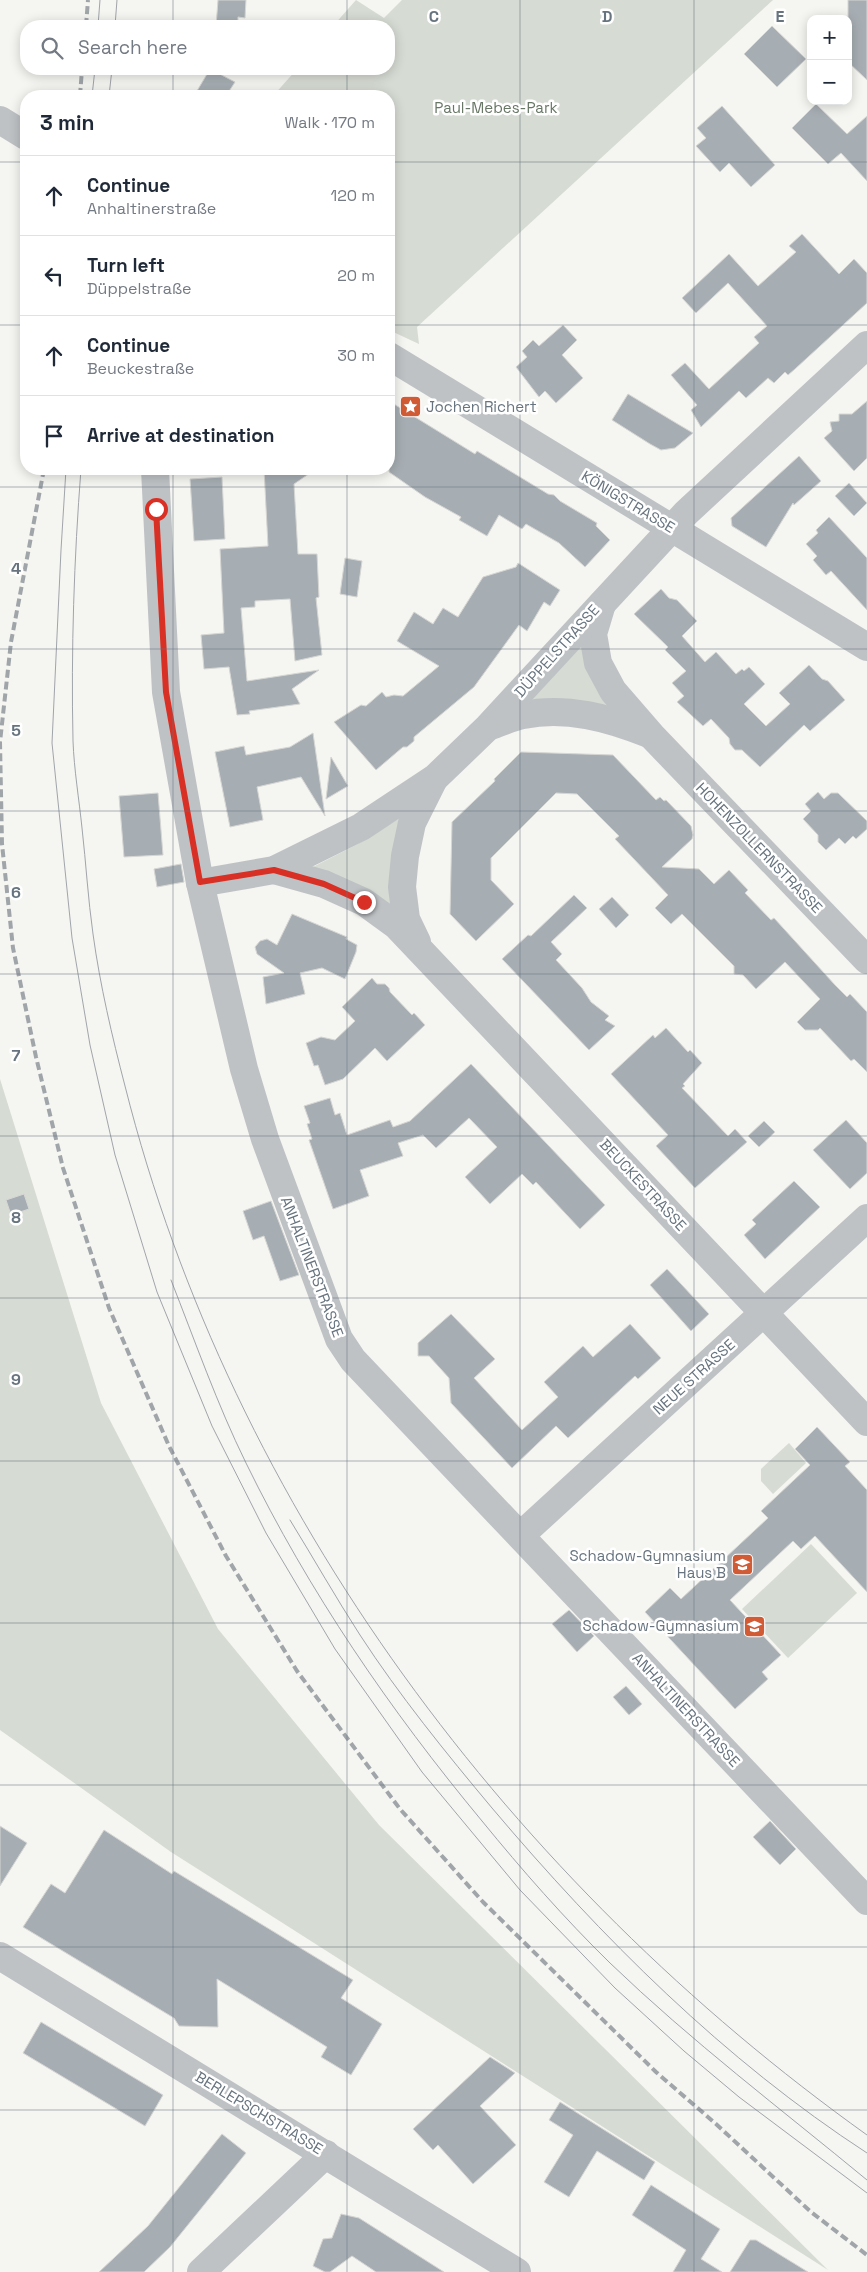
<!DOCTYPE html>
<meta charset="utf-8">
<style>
:root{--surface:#fff;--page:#f2f2f3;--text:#1f2937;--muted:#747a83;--line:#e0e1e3}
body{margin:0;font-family:"Space Grotesk",sans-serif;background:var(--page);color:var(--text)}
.controls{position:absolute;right:15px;top:15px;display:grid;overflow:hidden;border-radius:10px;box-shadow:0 2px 12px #0003}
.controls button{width:45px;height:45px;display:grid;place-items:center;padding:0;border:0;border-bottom:1px solid var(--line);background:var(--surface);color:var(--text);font:25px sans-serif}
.stop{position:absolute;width:15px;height:15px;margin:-11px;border:4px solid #d93025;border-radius:50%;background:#fff}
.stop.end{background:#d93025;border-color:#fff;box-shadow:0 1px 5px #0008}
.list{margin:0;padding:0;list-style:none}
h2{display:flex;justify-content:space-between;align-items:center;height:65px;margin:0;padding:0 20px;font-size:21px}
h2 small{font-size:16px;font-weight:400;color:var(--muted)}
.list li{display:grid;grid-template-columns:32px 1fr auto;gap:15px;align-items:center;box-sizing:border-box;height:80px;padding:0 20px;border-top:1px solid var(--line)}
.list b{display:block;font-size:19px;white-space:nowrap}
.list p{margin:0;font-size:16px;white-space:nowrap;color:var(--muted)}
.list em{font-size:16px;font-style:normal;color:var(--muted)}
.icon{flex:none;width:28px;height:28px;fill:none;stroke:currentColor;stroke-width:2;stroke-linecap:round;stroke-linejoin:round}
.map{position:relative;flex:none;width:867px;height:2272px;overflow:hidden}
.search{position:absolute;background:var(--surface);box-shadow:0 2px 12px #0003;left:20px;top:20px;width:375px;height:55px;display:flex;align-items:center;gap:12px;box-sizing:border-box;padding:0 18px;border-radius:20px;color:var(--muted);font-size:19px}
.panel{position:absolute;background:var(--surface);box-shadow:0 2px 12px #0003;left:20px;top:90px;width:375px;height:385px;border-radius:20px}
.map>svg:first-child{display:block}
.green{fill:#d6dbd3}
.building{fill:#a7aeb3;stroke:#d6d6d4}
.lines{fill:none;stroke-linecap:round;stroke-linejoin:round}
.minor{stroke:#bec2c5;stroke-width:28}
.tram{stroke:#a0a5aa;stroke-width:1}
.rail{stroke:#a0a5aa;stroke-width:4;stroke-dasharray:8 4;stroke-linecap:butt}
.route{stroke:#d93025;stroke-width:6}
.grid{fill:none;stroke:#67747f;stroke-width:1;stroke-opacity:0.55}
.labels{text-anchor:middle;stroke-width:5;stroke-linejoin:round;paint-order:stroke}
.park-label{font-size:15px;fill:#687765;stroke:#fff}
.poi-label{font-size:15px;fill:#67747f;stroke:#fff;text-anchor:end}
.street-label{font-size:15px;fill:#67747f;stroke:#fff}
.grid-label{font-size:16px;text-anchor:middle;font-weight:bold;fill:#67747f;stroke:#fff;stroke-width:5;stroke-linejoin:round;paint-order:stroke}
</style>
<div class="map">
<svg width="867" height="2272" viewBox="0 0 867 2272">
<rect width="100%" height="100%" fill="#f5f5f1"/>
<g class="green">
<polygon points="356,0 384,18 402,0 773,0 417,327 419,344 389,330 389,96 273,96 297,69 389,69 389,26 333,26"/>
<polygon points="581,639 609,706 522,704"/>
<polygon points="400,818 396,909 311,868 358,844"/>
<polygon points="0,1079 101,1403 218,1629 379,1825 828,2270 171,1852 0,1730"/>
<polygon points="789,1443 806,1463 773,1494 761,1481 761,1469"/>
<polygon points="811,1544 857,1593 788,1658 742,1609"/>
</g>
<g class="building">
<polygon points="218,0 246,0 245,18 238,17 238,26 216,26"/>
<polygon points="848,0 867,0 867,80 848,62"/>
<polygon points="772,26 806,59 777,87 744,54"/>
<polygon points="210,69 235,82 226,96 194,96"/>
<polygon points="816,104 847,134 867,116 867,181 841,153 828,164 792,128"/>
<polygon points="722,106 775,165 751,187 729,163 720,172 696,146 706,138 697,128"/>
<polygon points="802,234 839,274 854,259 867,273 867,303 795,369 788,375 785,372 774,383 768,378 746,398 739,391 701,427 691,410 697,405 671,375 685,363 709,389 759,343 754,337 767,326 728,283 696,313 682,298 729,254 758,286 796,252 789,246"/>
<polygon points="563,325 577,340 562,355 583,378 556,403 545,391 539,397 516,367 527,357 522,351 533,340 539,346"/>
<polygon points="628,394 676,423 693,433 675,448 661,450 650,444 612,420"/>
<polygon points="389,401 475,454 477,451 548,494 554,495 560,501 597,523 596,526 610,540 585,567 559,543 526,524 522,529 499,515 487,536 459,520 461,517 425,497 389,472"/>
<polygon points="867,401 867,458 854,471 824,438 832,431 830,422 839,421 839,414 852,414"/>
<polygon points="799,456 821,481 794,505 793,503 766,547 732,526 731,518"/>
<polygon points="264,469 316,469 294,484 298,554 317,554 319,597 316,598 322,655 295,661 290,599 255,601 255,607 241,608 247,681 319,670 292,689 300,704 249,711 250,714 237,715 229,667 204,669 201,635 224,633 220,549 268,546"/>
<polygon points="222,477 225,539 194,541 190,479"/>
<polygon points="849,483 867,503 854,516 835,496"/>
<polygon points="829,517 867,558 867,610 831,571 826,575 813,560 817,556 806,544 818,533 816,530"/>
<polygon points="345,558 362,561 357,597 340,594"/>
<polygon points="518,563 560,590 550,606 544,602 527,631 519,625 474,687 414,737 414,741 407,747 403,747 376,770 334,722 361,705 366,706 382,692 386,697 394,695 403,696 439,666 397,641 414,612 433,624 443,608 458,617 483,577 516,567"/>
<polygon points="661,589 669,598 677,600 697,621 682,636 705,662 716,652 736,674 742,669 744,671 749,667 765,684 744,704 766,726 790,704 779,693 809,665 822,679 828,681 845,700 810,731 804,725 760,767 742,750 735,750 730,744 729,738 711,719 703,726 677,702 684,696 672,683 686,671 665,650 668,647 634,614"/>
<polygon points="313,733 325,816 301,777 257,787 263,820 230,827 215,752 244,746 246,755 290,747"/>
<polygon points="521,752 613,755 656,800 660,797 664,801 666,800 691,826 693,835 692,839 662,867 699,869 714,884 729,870 748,890 745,893 771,920 774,918 835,985 847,997 850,994 867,1012 867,1072 854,1059 851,1061 820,1028 818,1030 805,1030 797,1022 820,999 785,962 756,989 743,975 734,974 734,966 682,914 671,924 655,908 668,895 615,839 619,836 577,794 556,793 491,858 491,880 514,904 476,941 450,914 452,822 495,781 494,779"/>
<polygon points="331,757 348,786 326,799"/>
<polygon points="818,792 824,799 831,793 838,793 867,821 867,829 856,839 853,836 845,844 839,838 826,850 818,842 818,835 803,819 811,811 805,804"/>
<polygon points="158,793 163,855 124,857 119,796"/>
<polygon points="181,864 184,882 157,887 154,869"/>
<polygon points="574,895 587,908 551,942 562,954 556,960 582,988 591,1002 609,1016 605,1020 615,1026 589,1050 502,959 528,935 531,936"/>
<polygon points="612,897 629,915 616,928 599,909"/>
<polygon points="292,914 347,937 346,939 357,945 356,952 345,979 322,968 300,973 305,994 266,1004 263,977 284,973 257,954 255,947 260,941 267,939 277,945"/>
<polygon points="372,978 377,984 385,984 389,988 390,992 412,1015 414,1013 425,1025 387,1061 375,1048 343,1079 325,1085 318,1065 314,1066 306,1043 321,1037 335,1040 355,1021 342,1007"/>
<polygon points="666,1028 688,1052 690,1050 702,1063 683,1084 685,1086 682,1088 728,1136 735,1129 747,1142 695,1188 656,1146 668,1135 611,1074 653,1035 655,1038"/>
<polygon points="471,1064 605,1205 580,1229 536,1182 533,1185 522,1174 490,1204 465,1177 497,1147 469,1118 436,1148 423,1135 398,1143 403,1156 360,1170 369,1196 333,1209 309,1140 312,1139 307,1124 310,1123 304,1106 330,1098 335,1115 340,1113 347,1135 390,1120 393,1127 410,1121"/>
<polygon points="846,1120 867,1143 867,1173 850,1189 813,1150"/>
<polygon points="764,1121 775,1132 759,1147 748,1136"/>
<polygon points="794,1181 820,1207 765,1259 744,1235 756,1224 752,1220"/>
<polygon points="24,1194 29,1209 11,1215 6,1200"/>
<polygon points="271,1201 299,1275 280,1281 264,1236 253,1240 243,1211"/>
<polygon points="667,1269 709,1314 691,1331 650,1285"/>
<polygon points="451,1314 495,1359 474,1378 522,1430 558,1397 544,1382 583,1346 593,1357 630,1324 661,1358 638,1379 635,1376 568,1438 556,1426 512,1468 451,1403 449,1378 429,1356 418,1356 418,1343"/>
<polygon points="817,1427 850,1462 845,1466 867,1490 867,1592 815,1536 801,1549 793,1541 730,1600 781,1655 762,1672 768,1679 735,1709 645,1612 670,1588 681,1599 768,1518 761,1511 810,1465 795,1449"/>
<polygon points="569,1610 594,1636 577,1652 552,1624"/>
<polygon points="626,1686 642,1704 629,1715 613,1697"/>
<polygon points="770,1821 796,1849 780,1865 753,1837"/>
<polygon points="0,1826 27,1843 0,1886"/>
<polygon points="104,1830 172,1874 174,1871 353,1980 341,1998 382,2024 351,2075 321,2057 327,2047 217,1979 218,2027 179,2026 174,2018 23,1927 51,1884 65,1893"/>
<polygon points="41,2022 163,2095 145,2126 23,2053"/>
<polygon points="490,2057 515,2073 480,2106 516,2145 473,2184 438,2145 433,2150 413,2129"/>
<polygon points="560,2102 655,2162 644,2180 597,2151 569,2197 544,2182 573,2135 549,2120"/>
<polygon points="222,2134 246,2153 170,2247 144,2272 99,2272 148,2226"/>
<polygon points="651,2185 720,2229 701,2259 722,2272 673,2272 686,2250 632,2215"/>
<polygon points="341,2214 359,2218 444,2272 376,2272 352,2256 330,2272 325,2272 313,2266 323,2239 332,2238"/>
<polygon points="750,2240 756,2240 808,2272 730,2272"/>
</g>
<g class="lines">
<g class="minor">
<polyline points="0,120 26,136"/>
<polyline points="389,356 867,647"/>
<polyline points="155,469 166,692 200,883 244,1069 265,1139 339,1339 353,1360 867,1901"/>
<polyline points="602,604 593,634 598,663 613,691 652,736 867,960"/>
<path d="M490 726C500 723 512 717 523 715 566 706 609 718 649 734"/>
<polyline points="274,870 324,884 364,902 397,926 867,1422"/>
<polyline points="200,883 274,870 361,827 435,778 488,727 686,513 867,345"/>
<polyline points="417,942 406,919 402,887 405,856 412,823 434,779"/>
<polyline points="521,1535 867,1218"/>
<polyline points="0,1956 517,2272"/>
<polyline points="201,2272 326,2154"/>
</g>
<g class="tram">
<polyline points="98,26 100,0"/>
<polyline points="115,26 117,0"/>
<polyline points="92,96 95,69"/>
<polyline points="109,96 112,69"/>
<polyline points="66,469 61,550 52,743 72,938 90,1045 115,1155 157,1292 212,1426 266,1533 335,1649 422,1772 520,1890 615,1988 684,2051 739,2097 867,2193"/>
<path d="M81 469C74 559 71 650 73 741 74 769 79 799 82 828 86 863 88 899 93 934 100 985 112 1036 125 1086 232 1511 513 1882 867 2135"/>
<path d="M171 1280C195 1341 217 1404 246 1463 309 1592 390 1710 482 1821 522 1870 564 1918 610 1963 691 2041 781 2109 867 2180"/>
<path d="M290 1520C314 1559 336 1598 360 1635 399 1695 446 1753 492 1808 601 1937 724 2060 867 2153"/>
</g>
<g class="rail">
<polyline points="86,26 88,0"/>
<polyline points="80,96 82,69"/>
<polyline points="44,469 11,642 0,742 2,844 13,948 36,1057 63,1168 109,1308 169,1446 226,1556 297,1671 400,1809 483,1902 656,2072 716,2124 811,2212 867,2255"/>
</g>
</g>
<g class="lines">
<polyline class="route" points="156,509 166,692 200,882 274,870 324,884 364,902"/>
</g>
<path class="grid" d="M173 0V26M347 0V26M520 0V2272M694 0V2272M173 69V96M347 69V96M0 162H26M389 162H867M0 325H26M389 325H867M173 469V2272M347 469V2272M0 487H867M0 649H867M0 811H867M0 974H867M0 1136H867M0 1298H867M0 1461H867M0 1623H867M0 1785H867M0 1947H867M0 2110H867"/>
<defs>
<symbol id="sight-square" viewBox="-11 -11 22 22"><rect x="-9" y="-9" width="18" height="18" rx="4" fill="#d15b35" stroke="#fff"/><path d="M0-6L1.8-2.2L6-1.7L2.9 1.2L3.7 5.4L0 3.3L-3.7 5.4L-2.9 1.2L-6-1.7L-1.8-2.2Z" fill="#fff"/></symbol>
<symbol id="school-square" viewBox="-11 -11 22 22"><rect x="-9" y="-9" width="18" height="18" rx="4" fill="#d15b35" stroke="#fff"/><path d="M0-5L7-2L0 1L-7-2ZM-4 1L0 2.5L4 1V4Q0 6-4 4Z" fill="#fff"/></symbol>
</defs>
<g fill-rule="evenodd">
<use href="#sight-square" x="398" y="394" width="25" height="25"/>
<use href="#school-square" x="730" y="1552" width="25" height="25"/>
<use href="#school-square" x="742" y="1614" width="25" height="25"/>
</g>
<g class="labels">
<g class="park-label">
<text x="496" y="113">Paul-Mebes-Park</text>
</g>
<g class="poi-label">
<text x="426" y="412" text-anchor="start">Jochen Richert</text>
<text x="726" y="1561">Schadow-Gymnasium<tspan x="726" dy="17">Haus B</tspan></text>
<text x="739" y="1631">Schadow-Gymnasium</text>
</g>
<g class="street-label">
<text transform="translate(628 502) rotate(31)" y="5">KÖNIGSTRASSE</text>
<text transform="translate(557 651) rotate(-48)" y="5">DÜPPELSTRASSE</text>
<text transform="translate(759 848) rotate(46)" y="5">HOHENZOLLERNSTRASSE</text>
<text transform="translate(643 1185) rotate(47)" y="5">BEUCKESTRASSE</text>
<text transform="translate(312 1267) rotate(69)" y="5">ANHALTINERSTRASSE</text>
<text transform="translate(694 1377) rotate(-42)" y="5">NEUE STRASSE</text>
<text transform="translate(686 1710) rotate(47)" y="5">ANHALTINERSTRASSE</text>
<text transform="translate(259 2113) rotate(31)" y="5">BERLEPSCHSTRASSE</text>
</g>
</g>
<g class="grid-label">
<text x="434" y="22">C</text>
<text x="607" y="22">D</text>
<text x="780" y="22">E</text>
<text x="16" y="574">4</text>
<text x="16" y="736">5</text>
<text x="16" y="898">6</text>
<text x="16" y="1061">7</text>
<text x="16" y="1223">8</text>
<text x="16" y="1385">9</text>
</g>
</svg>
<div class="controls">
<button>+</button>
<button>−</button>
</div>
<div class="stop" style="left:156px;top:509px"></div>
<div class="stop end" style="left:364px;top:902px"></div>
<div class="search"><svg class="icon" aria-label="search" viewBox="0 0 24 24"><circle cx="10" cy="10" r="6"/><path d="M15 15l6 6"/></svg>Search here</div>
<section class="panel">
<h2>3 min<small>Walk · 170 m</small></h2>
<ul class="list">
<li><svg class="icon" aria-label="ahead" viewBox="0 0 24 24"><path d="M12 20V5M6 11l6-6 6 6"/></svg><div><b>Continue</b><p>Anhaltinerstraße</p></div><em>120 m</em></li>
<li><svg class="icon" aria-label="left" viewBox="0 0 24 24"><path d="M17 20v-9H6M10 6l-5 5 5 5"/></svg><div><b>Turn left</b><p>Düppelstraße</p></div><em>20 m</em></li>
<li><svg class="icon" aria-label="ahead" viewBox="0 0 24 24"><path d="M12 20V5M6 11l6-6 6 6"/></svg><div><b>Continue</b><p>Beuckestraße</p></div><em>30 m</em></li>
<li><svg class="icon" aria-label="arrive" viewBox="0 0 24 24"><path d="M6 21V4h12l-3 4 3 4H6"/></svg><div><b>Arrive at destination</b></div></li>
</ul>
</section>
</div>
